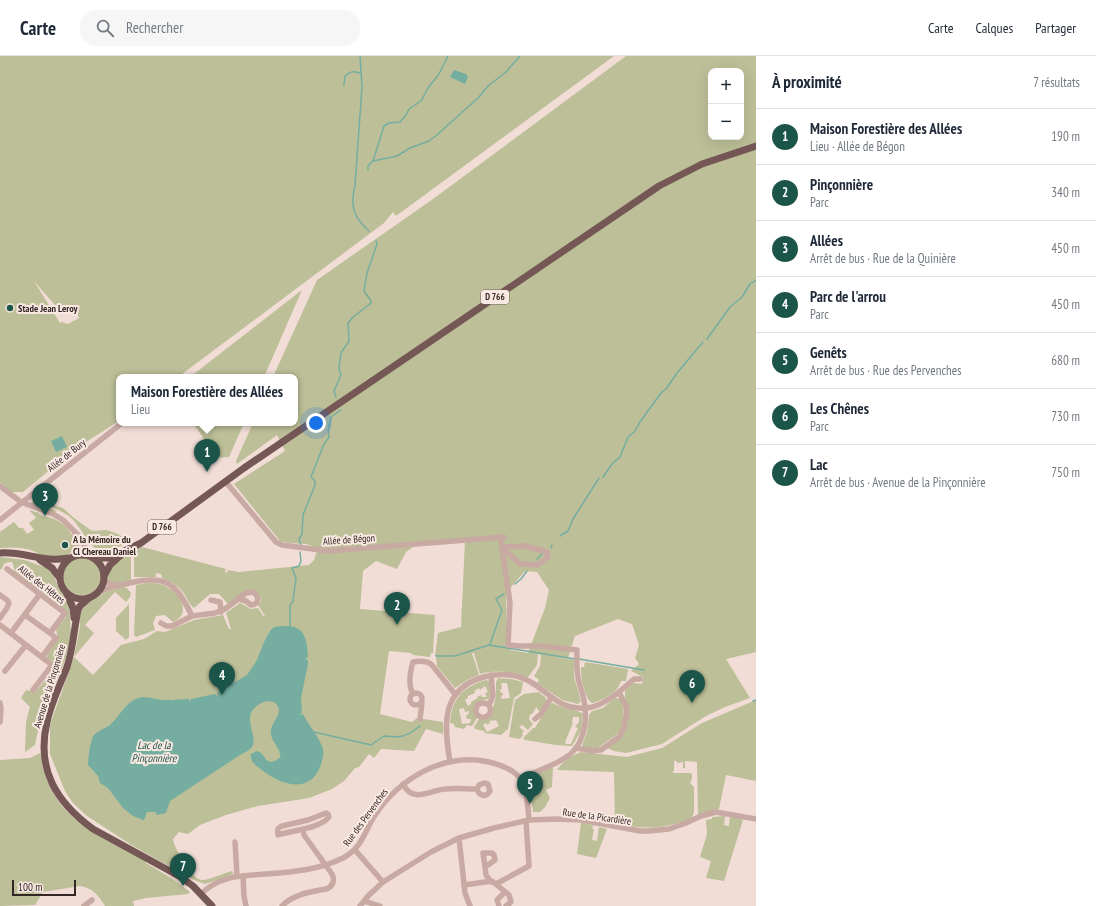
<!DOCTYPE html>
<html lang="fr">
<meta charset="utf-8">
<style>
:root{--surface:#fff;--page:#f6f6f7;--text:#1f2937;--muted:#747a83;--line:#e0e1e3;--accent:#1b5449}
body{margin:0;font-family:"PT Sans Narrow",sans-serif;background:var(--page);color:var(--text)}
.controls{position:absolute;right:12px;top:12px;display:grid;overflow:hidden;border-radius:8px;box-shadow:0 4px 16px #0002}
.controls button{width:36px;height:36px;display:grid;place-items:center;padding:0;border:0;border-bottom:1px solid var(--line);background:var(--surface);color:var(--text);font:20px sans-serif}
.scale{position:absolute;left:12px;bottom:10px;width:64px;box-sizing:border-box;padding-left:4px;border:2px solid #332625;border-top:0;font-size:11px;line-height:14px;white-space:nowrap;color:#332625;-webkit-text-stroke:3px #f9e9e2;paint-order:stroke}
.you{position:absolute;left:316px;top:367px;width:14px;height:14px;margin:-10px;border:3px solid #fff;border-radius:50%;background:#1a73e8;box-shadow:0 0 0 6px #1a73e833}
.badge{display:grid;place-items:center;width:26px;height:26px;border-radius:50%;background:var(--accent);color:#fff;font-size:13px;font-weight:700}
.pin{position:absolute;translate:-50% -33px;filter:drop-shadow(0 1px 2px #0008)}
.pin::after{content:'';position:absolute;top:21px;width:14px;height:12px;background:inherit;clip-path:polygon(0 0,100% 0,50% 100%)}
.popup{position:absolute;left:116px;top:318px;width:182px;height:52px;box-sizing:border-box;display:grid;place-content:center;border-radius:8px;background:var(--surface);filter:drop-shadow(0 1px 3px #0005);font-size:13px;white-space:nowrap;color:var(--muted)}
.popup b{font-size:15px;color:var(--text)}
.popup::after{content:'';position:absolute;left:50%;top:100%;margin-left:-8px;border:8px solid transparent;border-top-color:var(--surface)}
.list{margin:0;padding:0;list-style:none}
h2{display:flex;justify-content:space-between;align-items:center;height:52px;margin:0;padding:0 16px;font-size:17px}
h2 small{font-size:13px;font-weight:400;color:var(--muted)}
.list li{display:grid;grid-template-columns:26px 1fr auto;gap:12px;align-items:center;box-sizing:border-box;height:56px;padding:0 16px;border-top:1px solid var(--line)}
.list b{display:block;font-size:15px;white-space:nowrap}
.list p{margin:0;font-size:13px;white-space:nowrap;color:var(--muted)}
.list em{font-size:13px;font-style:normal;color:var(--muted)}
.icon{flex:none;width:22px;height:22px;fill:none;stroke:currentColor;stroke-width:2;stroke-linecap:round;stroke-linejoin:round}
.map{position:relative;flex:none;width:756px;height:850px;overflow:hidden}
header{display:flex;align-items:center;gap:24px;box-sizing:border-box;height:56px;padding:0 20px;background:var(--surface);border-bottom:1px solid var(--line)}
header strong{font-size:19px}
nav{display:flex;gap:22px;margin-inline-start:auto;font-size:14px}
.search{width:280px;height:36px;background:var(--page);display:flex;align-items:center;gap:10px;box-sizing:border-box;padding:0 14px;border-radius:16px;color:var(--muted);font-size:15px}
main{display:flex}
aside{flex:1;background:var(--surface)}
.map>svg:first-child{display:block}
.green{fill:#bcbf97;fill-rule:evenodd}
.water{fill:#75aea1}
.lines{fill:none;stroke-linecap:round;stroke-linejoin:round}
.stream{stroke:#75aea1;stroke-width:1.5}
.minor{stroke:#c8aaa3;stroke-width:5.5}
.major{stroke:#755856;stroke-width:7}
.poi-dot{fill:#1b5449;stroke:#f9e9e2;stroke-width:1.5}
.labels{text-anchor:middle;stroke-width:4;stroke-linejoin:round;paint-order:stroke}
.shield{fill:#f9e9e2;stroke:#6e605e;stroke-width:1}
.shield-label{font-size:9px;font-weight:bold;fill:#332625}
.poi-label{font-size:10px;font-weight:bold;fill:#332625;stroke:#f9e9e2;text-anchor:start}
.street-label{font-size:10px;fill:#332625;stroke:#f9e9e2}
.water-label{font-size:11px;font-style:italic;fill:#1b5449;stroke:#f9e9e2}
</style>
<header>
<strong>Carte</strong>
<div class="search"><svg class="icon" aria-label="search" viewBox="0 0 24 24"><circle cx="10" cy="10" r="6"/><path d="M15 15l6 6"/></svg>Rechercher</div>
<nav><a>Carte</a><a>Calques</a><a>Partager</a></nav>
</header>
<main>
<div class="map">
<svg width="756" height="850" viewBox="0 0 756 850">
<rect width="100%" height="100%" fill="#f1ddd6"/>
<g class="green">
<path d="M0 0H614L396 160 393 156 384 167 178 321H119V365L75 393 23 436H11L0 426ZM34 225 61 256 69 250 76 254 79 262 68 268 62 266 60 267Z"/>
<path d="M626 0H756V596L726 603 750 642 725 651 706 660 662 688 626 697 614 695 607 692 622 681 626 672 625 634 633 627 642 628 643 621 631 615 639 608 635 602 639 589 632 568 618 563 575 580 568 602 552 600 574 604V621L581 645 578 648 562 644 537 627 539 624 534 620 540 610 541 599 538 598 537 609 529 620 527 621C512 615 496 614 480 618L474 597H472L479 619 469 623 455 632 437 610 436 601H438L435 600 438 577 461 571 465 484 417 488 406 496 397 513 376 505 363 515 360 553 435 559 433 597H431L430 601 413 599 411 597 389 595 380 658 412 666 417 662 443 666V678L426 673 414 695 381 693 374 702 369 698 359 711 355 712 344 725 332 733 309 742 258 750 226 759 200 769 188 778 179 776 173 783C174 792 192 824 202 824 209 824 224 817 232 815L233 816V818L205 828 194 824 133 790 87 760 73 747 65 735 50 698V669L74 601 80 571V559L82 553 89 545 96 542 103 537 123 531 127 532 131 537 130 541 126 546 115 536 85 569 94 577 74 601 93 619 121 589 144 583 157 575 165 576 194 564 223 559 229 573H231L226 557 240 547 251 553 258 552 264 561 265 560 258 549 261 545 260 540 255 534 229 548 227 547 219 538H210L194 552C189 548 188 544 185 539 179 530 171 525 162 522L161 518 156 517V521H134V497L138 494 137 492 142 491 226 513 225 516 227 517 228 514 239 516 309 509 314 504 318 492 306 488 289 487 280 485 234 428 285 395 277 379 237 408 236 405 253 367H295V321H273L317 224 433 143ZM711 15H741V81H711ZM525 515 537 516 549 534 545 552 528 597 511 594 507 573 506 537Z"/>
<polygon points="302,234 264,321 190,321"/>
<polygon points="193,367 244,367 229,401 217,402"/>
<path d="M47 430 48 431 40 437 49 448 63 452 74 462 92 475 107 474 118 478 129 486 106 497C87 493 84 473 70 461 63 455 53 453 46 447 43 444 41 440 39 437Z"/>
<polygon points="39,441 48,451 57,455 54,456 31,447"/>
<path d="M29 454 39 457 40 459C47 461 54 462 60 466 75 476 84 497 60 501 49 504 40 498 31 494 21 491 10 491 0 492V476L14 466 19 472H23L27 478 34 474 29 467 36 462Z"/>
<path d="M131 497V525L114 528 108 526C107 510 118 503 131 497Z"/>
<circle cx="82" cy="520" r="19"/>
<path d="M0 501 25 504 46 512 53 518 58 530 69 545 71 579 65 604 54 632 41 659 35 689 25 696 26 666 30 651 21 642 26 634 35 636 50 619 53 606 47 602V599L58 583 56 573 66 561V558L15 517 13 508 12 506C6 506 3 507 2 513H0Z"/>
<path d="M147 527C153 527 158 527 163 529 178 535 194 557 173 566L165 559 156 560 153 567 155 574 136 581 134 579 136 529Z"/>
<polygon points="129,548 129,581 126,584 116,575 116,562"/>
<path d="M585 606 628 613 626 625H621C618 637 603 644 592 647 585 643 580 620 581 611H584Z"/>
<path d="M498 622 511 623 523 626 521 637 514 642 508 673 501 679 485 677 484 675 475 673 474 671 479 663 491 659 496 641V626ZM501 627H507L510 642 502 643 501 640 503 639V637H501L500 633H502ZM492 664 493 665 496 664 499 670 487 676 483 669 486 667 487 669 490 667 489 666Z"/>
<path d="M486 624 490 626V640L488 643 480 645 477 662 472 670 467 669 464 673 455 671 454 668 450 667C452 642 463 631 486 624ZM485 630 488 636 485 637 487 641H482L481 639 477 641 478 642 471 646V648L468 650 465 644 468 642V640L475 637 474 635 479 632 480 634ZM464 652 465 656 469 655V657L466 660 467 663H471L470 667 462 668 459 653Z"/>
<polygon points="539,636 546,642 546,646 540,656 536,651 533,657 530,659 529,663 533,668 528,674 522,669 519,671 524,675 522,678 523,679 520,683 509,681 515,644 524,638"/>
<path d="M615 642 621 643C626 654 623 665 620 676L598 692H584L582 690 587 676 589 659 592 655 603 652Z"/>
<path d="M756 644V725L726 719 719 753 698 759 697 706 685 705V712H683V706L677 707V705H674V715H673V717H690L692 718V723L690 727 694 731V755L692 762C666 774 642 773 615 768L614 716 557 714C562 706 573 699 581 696L627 701 662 692 702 667Z"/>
<path d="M553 647C561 652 579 654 583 658L581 675 572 690 556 689 525 684 523 682 533 672H535L549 648ZM573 661H579V666L575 671 578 672 571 688H566L565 686 573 667H572Z"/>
<path d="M40 697C50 762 94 777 145 804L146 807 171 822 190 836 188 838 146 842 133 845 134 850H105C98 839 93 832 80 830L43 836 35 849 0 850V704L30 702Z"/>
<polygon points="553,711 552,731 546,734 550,742 545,751 540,756 533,756 529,727 534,719"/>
<polygon points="725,760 724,769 729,770 730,760 743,764 724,825 706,822 711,805 700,801 707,778 706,764 712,763 712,761"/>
<polygon points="581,767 583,767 595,770 593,770 592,773 594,773 592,784 597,785 599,771 607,773 596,802 577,798"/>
</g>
<g class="water">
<polygon points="454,14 466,18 468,21 465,28 450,21"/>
<polygon points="62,380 67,391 56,396 51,385"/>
<path d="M284 570C305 569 307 583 308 601L305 603 308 604V608L301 642 302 657 300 658 301 659 303 658C309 670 319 680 323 693 324 699 322 706 320 711 309 739 280 728 263 715 257 710 250 707 251 698L257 695C264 697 264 704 270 706L275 705 279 702H282L280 701C281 691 269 685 271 674 273 663 286 656 274 646L266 645C235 657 260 678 252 691 249 695 245 696 240 699L170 745 166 757 156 759V756H147L144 764H143L133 760 123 752 108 732 100 727 98 720 88 709C88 703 90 684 94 679 98 675 105 672 110 669 121 659 128 641 145 641L146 643V641L162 644 163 646V644H171L172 646V644L189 643 190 646 191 643 215 638 217 640 218 639 217 637 224 629 237 625 247 619 257 604 264 586 270 575 274 571Z"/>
</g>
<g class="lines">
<g class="stream">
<path d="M360 0 362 31 355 129C350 150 353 161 369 175"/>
<path d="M344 29 345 20C351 15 353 15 360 17"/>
<polyline points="373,105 397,100 410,92 429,85 438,78 479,41 488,30 506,16 520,0"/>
<polyline points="368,114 368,110 373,105 384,70 389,67 400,66 406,59 409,53 421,45 428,32 439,18 448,0"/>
<polyline points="707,283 730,251 742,241 750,228 756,224"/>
<polyline points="336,341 334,335 341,319 339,312 341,297 349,285 348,267 352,262 371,247 371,245 364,235 367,217 377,188 376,185"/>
<polyline points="603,421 612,408 620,401 628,381 635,375 640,366 661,337 666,333 677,317 703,286"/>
<polyline points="560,480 568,475 573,463 599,422"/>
<polyline points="301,489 299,483 302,478 303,459 315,429 315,425 311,421 324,388 329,381 328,374 331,361 341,354"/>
<polyline points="551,492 552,489"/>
<polyline points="537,503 544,496"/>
<polyline points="515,528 521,523 527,515"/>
<polyline points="290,570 290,549 293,545 296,522 292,512 299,510 301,505 300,496"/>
<polyline points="490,588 502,554 496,543 504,538"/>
<polyline points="436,600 455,600 489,589 575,603"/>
<polyline points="579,603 644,614"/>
<polyline points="753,645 756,644"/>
<path d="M314 676 371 689 384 680C402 682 406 681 420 670"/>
</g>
<g class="minor">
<polyline points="225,425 276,486 282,489 328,495 504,481"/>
<polyline points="0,430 21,446 53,458 63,464 79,480 90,500"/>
<polyline points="0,464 122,367"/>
<polyline points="75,478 77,487 75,499"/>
<polyline points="500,481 502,491 525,490 547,496 548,501 537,509 520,508 502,491"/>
<path d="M502 491 510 547 508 589 520 590H540L577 594C577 603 576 612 578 621 579 629 583 637 584 645 588 665 584 691 565 702 551 711 535 715 521 723"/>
<polyline points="7,513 65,557 50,577 56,582 42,601"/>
<polyline points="104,523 108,527 117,529"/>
<path d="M96 537C107 532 118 530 129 527 166 518 176 527 192 560"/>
<polyline points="0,539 7,544 9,547 7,552 0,562"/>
<polyline points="211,544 220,546 221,556"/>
<polyline points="25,559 50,577"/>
<path d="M161 567 166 570H172L192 560 215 557 225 553 246 537 253 536C259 540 260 548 251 549L246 545 239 543"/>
<polyline points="0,569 52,609 33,634"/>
<polyline points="11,577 40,538"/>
<polyline points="5,615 26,589"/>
<circle cx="416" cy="643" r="6"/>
<path d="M413 638C408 629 410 616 413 606 419 605 428 605 432 609L455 638"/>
<polyline points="0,647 1,653 0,666"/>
<path d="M489 649C484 646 477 646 476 653 474 665 496 664 489 649L493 640 491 619"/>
<polyline points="420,663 422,647"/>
<polyline points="535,663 541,658 551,642"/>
<polyline points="576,692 593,695 601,694 620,680 624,671 627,656 626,650 619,636"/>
<path d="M450 706C444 670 440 633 484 621 499 617 515 618 529 625 549 636 559 654 585 652 604 651 620 635 634 623H640"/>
<path d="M403 728C413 748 430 734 445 733 455 732 466 733 477 733 479 740 486 742 490 735L488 728 484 727 479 729 477 733"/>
<path d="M326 757 328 758 329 761C319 773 292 774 278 779 277 774 277 772 282 770L308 764Z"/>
<polyline points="459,782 465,837 470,850"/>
<polyline points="235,786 237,820"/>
<polyline points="355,794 383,826"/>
<polyline points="485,811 483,797 492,797 494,799 495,804 485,811 486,819 491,826"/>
<polyline points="243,820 244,840 246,850"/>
<polyline points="496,828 529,810 526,765"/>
<polyline points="464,829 492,825 509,839 511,846 506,850"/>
<path d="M201 838C220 819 241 820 266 818 292 816 319 814 343 802 363 791 364 776 375 759 400 722 444 696 489 706 527 715 526 730 529 764"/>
<polyline points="364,845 380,850"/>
<polyline points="84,850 92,844"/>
<path d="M282 850C293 838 311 836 326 833 333 831 335 824 332 818L304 779 303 774"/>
<polyline points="360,850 368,840 383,826 431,796 459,782 494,772 529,764 557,763 581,764 640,775 649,775 669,773 686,767 701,760 716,756 756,763"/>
<polyline points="499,850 497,844 505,836"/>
</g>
<g class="major">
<path d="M0 497C24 495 43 507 69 502"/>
<circle cx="82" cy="521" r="22"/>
<polyline points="94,502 110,502 141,487 244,412 659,130 702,108 756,90"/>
<polyline points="40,504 52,512 59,521"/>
<polyline points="104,520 110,509 120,500"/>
<polyline points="67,538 73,552 74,562"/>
<path d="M89 542 80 550 78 554C74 573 73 593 67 611 60 629 51 647 47 666 36 713 56 746 93 773L179 820 193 830 212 850"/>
</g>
</g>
<g class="poi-dot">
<circle cx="10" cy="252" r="4"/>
<circle cx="65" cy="489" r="4"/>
</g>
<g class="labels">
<g class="shield">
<rect x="481" y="234" width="28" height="14" rx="3"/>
<rect x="148" y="464" width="28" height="14" rx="3"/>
</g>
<g class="shield-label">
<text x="495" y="244">D 766</text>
<text x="162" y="474">D 766</text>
</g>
<g class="poi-label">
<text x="18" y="256">Stade Jean Leroy</text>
<text x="73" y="487">A la Mémoire du<tspan x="73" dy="12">Cl Chereau Daniel</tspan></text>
</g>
<g class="street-label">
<text transform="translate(66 399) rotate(-38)" y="4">Allée de Bury</text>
<text transform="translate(349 483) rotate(-4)" y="4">Allée de Bégon</text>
<text transform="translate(42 528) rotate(38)" y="4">Allée des Hêtres</text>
<text transform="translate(49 630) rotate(-73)" y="4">Avenue de la Pinçonnière</text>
<text transform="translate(597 760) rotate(8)" y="4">Rue de la Picardière</text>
<text transform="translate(365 761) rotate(-54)" y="4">Rue des Pervenches</text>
</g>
<g class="water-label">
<text x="154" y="693">Lac de la<tspan x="154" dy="13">Pinçonnière</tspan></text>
</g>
</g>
</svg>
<div class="controls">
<button>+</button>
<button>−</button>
</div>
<div class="scale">100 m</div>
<div class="you"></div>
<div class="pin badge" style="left:207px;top:416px">1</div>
<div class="popup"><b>Maison Forestière des Allées</b>Lieu</div>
<div class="pin badge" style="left:397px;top:569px">2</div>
<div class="pin badge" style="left:45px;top:460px">3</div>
<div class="pin badge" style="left:222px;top:639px">4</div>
<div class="pin badge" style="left:530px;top:748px">5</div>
<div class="pin badge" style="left:692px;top:647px">6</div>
<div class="pin badge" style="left:183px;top:830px">7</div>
</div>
<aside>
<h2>À proximité<small>7 résultats</small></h2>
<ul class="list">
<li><span class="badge">1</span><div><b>Maison Forestière des Allées</b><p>Lieu · Allée de Bégon</p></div><em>190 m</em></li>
<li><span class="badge">2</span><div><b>Pinçonnière</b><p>Parc</p></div><em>340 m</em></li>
<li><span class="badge">3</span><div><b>Allées</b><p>Arrêt de bus · Rue de la Quinière</p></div><em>450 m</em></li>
<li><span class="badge">4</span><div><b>Parc de l'arrou</b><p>Parc</p></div><em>450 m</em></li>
<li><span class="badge">5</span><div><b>Genêts</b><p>Arrêt de bus · Rue des Pervenches</p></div><em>680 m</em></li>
<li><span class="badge">6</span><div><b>Les Chênes</b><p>Parc</p></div><em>730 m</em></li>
<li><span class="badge">7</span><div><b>Lac</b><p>Arrêt de bus · Avenue de la Pinçonnière</p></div><em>750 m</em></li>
</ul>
</aside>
</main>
